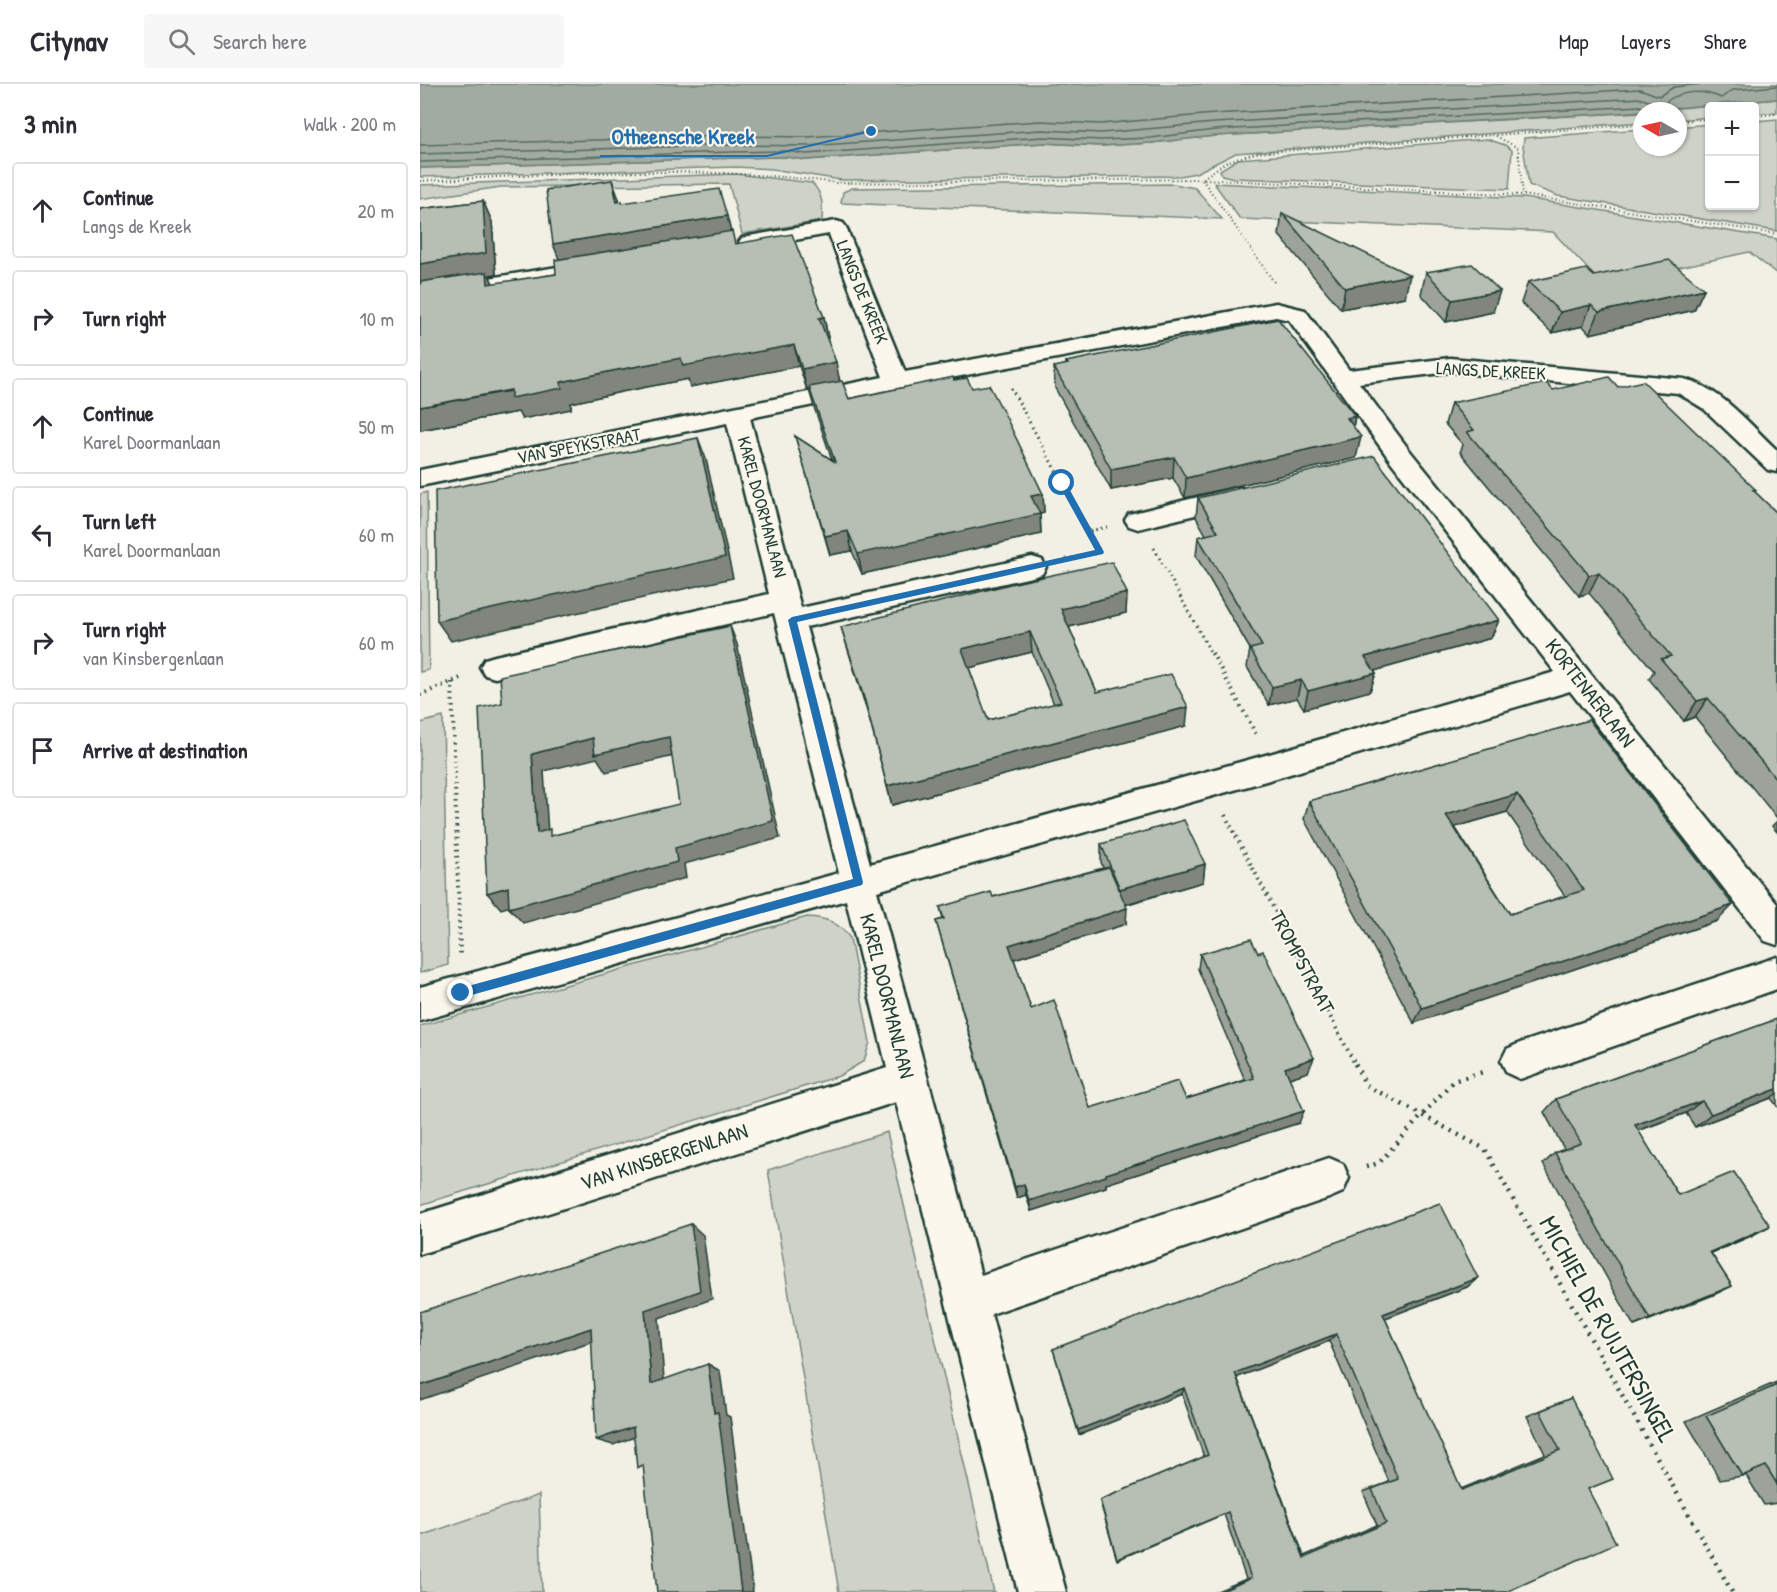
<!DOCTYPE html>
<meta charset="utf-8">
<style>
:root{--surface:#fff;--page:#f7f7f7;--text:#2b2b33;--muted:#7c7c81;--line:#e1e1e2}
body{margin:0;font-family:"Patrick Hand",sans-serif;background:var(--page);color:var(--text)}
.controls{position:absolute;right:18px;top:18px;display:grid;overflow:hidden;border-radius:6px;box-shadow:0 2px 4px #0004}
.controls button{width:54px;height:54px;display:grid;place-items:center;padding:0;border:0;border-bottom:2px solid var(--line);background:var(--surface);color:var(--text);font:30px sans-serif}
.compass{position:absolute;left:1213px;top:18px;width:54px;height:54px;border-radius:50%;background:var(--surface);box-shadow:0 2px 4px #0004;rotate:279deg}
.stop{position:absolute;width:18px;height:18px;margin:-14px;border:4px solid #1f6fb2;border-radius:50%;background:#fff}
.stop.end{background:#1f6fb2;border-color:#fff;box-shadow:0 2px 6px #0008}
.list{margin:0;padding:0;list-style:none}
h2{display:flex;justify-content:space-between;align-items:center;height:78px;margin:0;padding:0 24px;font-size:26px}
h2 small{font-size:20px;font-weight:400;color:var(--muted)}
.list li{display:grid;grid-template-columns:39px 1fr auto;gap:18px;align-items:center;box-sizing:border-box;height:96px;margin:0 12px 12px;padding:0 12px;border:2px solid var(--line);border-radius:6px}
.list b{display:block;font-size:22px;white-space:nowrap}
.list p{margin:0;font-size:20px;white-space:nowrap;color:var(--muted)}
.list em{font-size:20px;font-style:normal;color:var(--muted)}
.icon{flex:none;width:33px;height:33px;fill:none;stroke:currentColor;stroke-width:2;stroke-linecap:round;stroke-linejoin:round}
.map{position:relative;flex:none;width:1357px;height:1508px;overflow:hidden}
header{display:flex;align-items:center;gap:36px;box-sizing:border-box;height:84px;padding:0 30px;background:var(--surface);border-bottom:2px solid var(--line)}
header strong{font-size:28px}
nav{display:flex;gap:33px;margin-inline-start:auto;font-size:21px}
.search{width:420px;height:54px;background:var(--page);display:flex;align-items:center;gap:15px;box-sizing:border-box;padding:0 21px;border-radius:6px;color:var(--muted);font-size:22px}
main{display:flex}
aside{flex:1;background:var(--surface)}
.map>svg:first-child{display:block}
.green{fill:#cfd2c8;stroke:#77887e;stroke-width:1.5}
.water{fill:#a2aba1;stroke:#6e7f75;stroke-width:1.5}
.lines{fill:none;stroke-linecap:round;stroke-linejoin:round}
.shore{stroke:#536960;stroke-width:1.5}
.minor-casing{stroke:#1f3d34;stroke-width:5}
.path-far3{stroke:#1f3d34;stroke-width:2;stroke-dasharray:1 3;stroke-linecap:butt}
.path-far2{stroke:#1f3d34;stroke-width:3;stroke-dasharray:1.5 4;stroke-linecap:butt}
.path-far1{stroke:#1f3d34;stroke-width:4;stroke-dasharray:1.5 4.5;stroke-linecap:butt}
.path{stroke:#1f3d34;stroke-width:4.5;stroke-dasharray:2 6;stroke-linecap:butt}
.minor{fill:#fbf7ec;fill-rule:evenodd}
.wall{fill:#9da39a;stroke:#1f3d34;stroke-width:1.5;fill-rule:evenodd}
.shaded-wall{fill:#80857d;stroke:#1f3d34;stroke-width:1.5}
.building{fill:#b7beb3;stroke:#1f3d34;stroke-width:1.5;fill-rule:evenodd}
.route{fill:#1f6fb2}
.labels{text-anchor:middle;stroke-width:4.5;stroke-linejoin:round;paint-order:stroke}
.far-street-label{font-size:18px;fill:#1f3d34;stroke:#fbf7ec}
.street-label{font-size:21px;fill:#1f3d34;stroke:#fbf7ec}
.near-street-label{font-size:26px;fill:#1f3d34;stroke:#fbf7ec}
.leader{fill:none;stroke:#1f6fb2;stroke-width:2}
.callout-dot{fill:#1f6fb2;stroke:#fbf7ec;stroke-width:2}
.callout-label{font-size:22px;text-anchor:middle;font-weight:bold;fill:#1f6fb2;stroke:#fbf7ec;stroke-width:4.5;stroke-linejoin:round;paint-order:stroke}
</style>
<header>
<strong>Citynav</strong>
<div class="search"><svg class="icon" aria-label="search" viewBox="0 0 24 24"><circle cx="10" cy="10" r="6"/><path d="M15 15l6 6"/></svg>Search here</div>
<nav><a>Map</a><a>Layers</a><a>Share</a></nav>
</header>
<main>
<aside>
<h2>3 min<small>Walk · 200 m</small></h2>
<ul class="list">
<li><svg class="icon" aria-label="ahead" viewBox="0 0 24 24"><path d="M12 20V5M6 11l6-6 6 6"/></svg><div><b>Continue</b><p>Langs de Kreek</p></div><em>20 m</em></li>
<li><svg class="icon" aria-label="right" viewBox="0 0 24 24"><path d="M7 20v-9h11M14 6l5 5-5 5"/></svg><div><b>Turn right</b></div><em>10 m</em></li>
<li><svg class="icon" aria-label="ahead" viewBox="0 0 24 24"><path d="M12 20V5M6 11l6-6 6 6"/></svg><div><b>Continue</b><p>Karel Doormanlaan</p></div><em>50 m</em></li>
<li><svg class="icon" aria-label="left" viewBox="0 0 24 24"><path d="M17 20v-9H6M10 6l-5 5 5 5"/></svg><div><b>Turn left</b><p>Karel Doormanlaan</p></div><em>60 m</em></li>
<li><svg class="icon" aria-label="right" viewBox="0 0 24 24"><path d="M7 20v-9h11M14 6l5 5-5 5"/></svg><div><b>Turn right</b><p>van Kinsbergenlaan</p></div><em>60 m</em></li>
<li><svg class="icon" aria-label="arrive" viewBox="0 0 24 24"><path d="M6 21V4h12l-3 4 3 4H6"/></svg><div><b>Arrive at destination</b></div></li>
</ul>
</aside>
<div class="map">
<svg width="1357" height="1508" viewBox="0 0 1357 1508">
<rect width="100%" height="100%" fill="#f2f0e5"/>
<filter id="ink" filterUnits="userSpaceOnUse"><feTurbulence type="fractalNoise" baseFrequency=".0167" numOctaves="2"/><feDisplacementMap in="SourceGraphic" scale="12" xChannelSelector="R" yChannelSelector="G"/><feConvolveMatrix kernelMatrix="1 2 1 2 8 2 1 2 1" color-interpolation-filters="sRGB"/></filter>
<g filter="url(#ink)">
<g class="green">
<polygon points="1357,15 1357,28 1335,30 1334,22 1290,22 1289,33 1258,36 1258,27 1228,27"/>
<polygon points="1222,28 1222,38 816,69 776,89 760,92 421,96 352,85 316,83 0,93 0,84 313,74 366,73 386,76 623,59 681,62 731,59 795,52"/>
<polygon points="1357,35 1357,147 1138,112 1109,101 1103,62 1104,54 1222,45 1222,63 1258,63 1258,43 1289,40 1290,122 1334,122 1335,37"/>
<polygon points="1067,55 1085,61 1092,66 1089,105 814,94 802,91 800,86 818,75"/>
<path d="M316 90 392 99C403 110 403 121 402 137L322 150 309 100 81 103 0 115V101Z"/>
<polygon points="794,99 1104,114 1357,155 1357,190 1329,168 1182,200 1133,148 820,135"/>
<polygon points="754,100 775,104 802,135 421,119 423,108 432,104"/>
<polygon points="7,408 9,586 0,588 0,410"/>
<polygon points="23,633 28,881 0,889 0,639"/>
<path d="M387 833C407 834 418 838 430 854L450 958 444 977 419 992 0 1121V942Z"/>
<polygon points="467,1048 574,1508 419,1508 348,1086"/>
<polygon points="119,1411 122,1508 0,1508 0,1452"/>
</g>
<polygon class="water" points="0,0 1357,0 1357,15 1198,29 795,52 731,59 681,62 623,59 386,76 366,73 313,74 0,84"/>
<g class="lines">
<g class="shore">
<path d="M1244 27 1247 17C1263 6 1284 6 1301 14L1313 6 1357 2"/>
<polyline points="0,61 312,52 387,53 621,37 680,40 794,30 1220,5 1239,12 1254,3 1282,0"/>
<polyline points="0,70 312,61 387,62 622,46 681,49 794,39 1220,14 1231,18 1235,27"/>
<polyline points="0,78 312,68 366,67 386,70 623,53 681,56 730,54 795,46 1220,22 1228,27"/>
</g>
<defs>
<g id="minor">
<path d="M416 137 423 139 426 143 485 288 856 219 885 226 929 286 1030 274 1264 295C1301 304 1330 341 1357 366V388L1348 386 1284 325 1258 309 1030 288 939 299 990 367 1357 820V861L1345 857 1150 607 853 695 457 807 561 1191 909 1074 923 1080 929 1094 923 1108 909 1114 571 1230 646 1508H598L476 1018 0 1170V1130L467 984 426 816 0 937V903L419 789 354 529 75 594 65 591 60 583 65 575 75 572 349 510 307 339 0 402V386L463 293 409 150 329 164 322 162 319 158 322 154 329 152ZM856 233 869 236 972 379 1135 588 853 669 450 780 386 543 612 493 622 490 626 483 622 476 612 473 381 524 330 334 477 304Z"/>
<polygon points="181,176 189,177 192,182 189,187 0,219 0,205"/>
<polygon points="819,403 828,406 832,412 828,418 718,445 709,442 705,436 709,430"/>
<polygon points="1357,873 1357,905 1100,995 1087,989 1081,977 1087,965 1100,959"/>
</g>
</defs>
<use href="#minor" class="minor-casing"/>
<g class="path-far3">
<polyline points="1334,32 1357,30"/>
<polyline points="1258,37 1290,35"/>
<polyline points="1076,52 1098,64 1103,111"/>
<path d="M0 97C140 90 278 80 417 99L782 95 806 78 835 69 1222 40"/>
<polyline points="854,198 782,95 1103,111 1357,150"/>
</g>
<g class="path-far2">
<polyline points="591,304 680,468 644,476"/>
<polyline points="670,447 687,443"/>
<polyline points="734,464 792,571"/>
</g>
<g class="path-far1">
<polyline points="792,569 837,652"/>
<polyline points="32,598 40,870"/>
<polyline points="0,611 41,594"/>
<polyline points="805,731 936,982"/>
</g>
<g class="path">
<polyline points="935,980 946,1001 1065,1065 1312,1508"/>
<polyline points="946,1083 959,1079 1033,997 1063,988"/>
</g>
<use href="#minor" class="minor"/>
</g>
<g class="wall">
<polygon points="199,115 199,118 202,119 311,147 315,160 404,233 408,254 407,254 420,297 429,315 534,296 552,304 623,410 624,429 620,430 621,450 442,490 432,467 410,471 375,352 412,376 394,323 389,306 387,306 379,282 270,303 268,295 201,308 151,319 151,325 102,335 98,328 0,346 0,125 63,117 72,138 76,190 69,191 73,200 136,190 139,176"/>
<polygon points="862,129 985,213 921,225 859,151"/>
<polygon points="1006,188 1073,228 1026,238 1001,210"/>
<polygon points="1174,192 1284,205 1274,226 1170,250 1163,242 1132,249 1101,219 1108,198"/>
<polygon points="646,278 935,332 933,343 936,374 765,414 753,394 691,406 635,304 634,283 646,281"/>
<polygon points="1198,303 1336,406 1335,408 1357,429 1357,734 1275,633 1264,637 1229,595 1234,587 1169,509 1159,512 1040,368 1043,361 1025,340 1031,319 1133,306"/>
<polygon points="778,414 1079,536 1071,554 954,587 956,589 950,607 884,625 877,614 849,621 827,583 830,565 776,472 778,453 786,451 776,433"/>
<path d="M707 509 706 529 649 543 677 608 766 642 472 721 449 634 421 543ZM612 568 634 620 568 636 549 584Z"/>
<path d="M1169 636 1297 837 994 939 884 735 889 717ZM1087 728 1145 812 1090 830 1035 743Z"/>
<polygon points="1357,737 1357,748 1352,742"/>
<polygon points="681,760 785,780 783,798 705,821 706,840 594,875 611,925 670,1024 766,1015 825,996 778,885 780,870 888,988 869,994 879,1039 686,1100 686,1103 611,1127 606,1111 597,1114 516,837 523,835 520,823 573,813 683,784 681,778"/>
<polygon points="1357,935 1357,1022 1351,1014 1275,1043 1266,1029 1218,1047 1258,1111 1331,1152 1291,1169 1312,1202 1293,1211 1214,1242 1123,1080 1135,1069 1144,1065 1124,1028 1136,1015"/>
<path d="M1058 1194 1047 1203 965 1234 1041 1405 1125 1370 1107 1332 1151 1314 1168 1405 1086 1508H795L826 1495 804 1430 697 1476 680 1418V1416L784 1373 762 1310 659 1351 633 1265ZM909 1257 969 1398 943 1408 957 1441 884 1472 817 1293Z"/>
<polygon points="1357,1298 1357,1419 1344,1421 1326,1391 1322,1392 1300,1396 1266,1337"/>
</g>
<g class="shaded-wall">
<polygon points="192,96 199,115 203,138 197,118"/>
<polygon points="63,117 72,138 76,190 69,191 77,208 0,203 0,180"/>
<polygon points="307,132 312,152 141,180 133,160"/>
<polygon points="990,191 985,213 921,225 925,204"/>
<polygon points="1284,205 1274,226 1170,250 1179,228"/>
<polygon points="1080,207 1073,228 1026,238 1032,216"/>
<polygon points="1171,221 1163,242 1132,249 1140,228"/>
<polygon points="404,233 408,254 404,255 399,234"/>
<polygon points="374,261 379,282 270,303 268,295 201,308 151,319 151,325 102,335 98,328 0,346 0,323 141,298 192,287 261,274"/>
<polygon points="416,278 420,299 387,306 382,285"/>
<polygon points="935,332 931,353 927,334"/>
<polygon points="941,353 936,374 765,414 766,394"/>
<polygon points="278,354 286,375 313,494 31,557 17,537"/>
<polygon points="754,373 753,394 691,406 691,385"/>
<polygon points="623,410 624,429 620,430 621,450 442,490 438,470 611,412"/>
<polygon points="428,447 432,467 410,471 405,452"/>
<polygon points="1179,489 1169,509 1159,512 1169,491"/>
<polygon points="707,509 706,529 641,545 641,525"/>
<polygon points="1079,536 1071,554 940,591 945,573"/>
<polygon points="310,542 317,560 360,754 264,780 266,794 103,839 89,824 255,764"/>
<polygon points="610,548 612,568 545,585 542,565"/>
<polygon points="956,589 950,607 884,625 888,607"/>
<polygon points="881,596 877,614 849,621 852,603"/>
<polygon points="1288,614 1275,633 1264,637 1277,617"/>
<polygon points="768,623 766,642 472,721 467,702"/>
<polygon points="249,653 258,671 186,688 177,674 124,687 129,765 117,749 112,670 173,654"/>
<polygon points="1097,710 1087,728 1018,748 1026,731"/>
<polygon points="785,780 783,798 699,822 700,805"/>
<polygon points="88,803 101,819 81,825 67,809"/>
<polygon points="1313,821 1297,837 994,939 1002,924"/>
<polygon points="707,824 706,840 591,876 589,861"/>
<polygon points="894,974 888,988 860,997 865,984"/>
<polygon points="1357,1005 1357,1009 1351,1014 1275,1043 1291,1030"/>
<polygon points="1282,1017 1266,1029 1200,1053 1215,1041"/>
<polygon points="884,1027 879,1039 686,1100 686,1103 611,1127 609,1117 686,1090"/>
<polygon points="604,1100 606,1111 597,1114 595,1103"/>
<polygon points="271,1140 283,1151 292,1215 239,1234 245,1307 231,1300 225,1226"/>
<polygon points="1350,1142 1331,1152 1273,1177 1290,1168"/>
<polygon points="1058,1194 1047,1203 955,1238 963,1230"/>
<polygon points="1312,1202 1293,1211 1214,1242 1230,1235"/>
<polygon points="171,1244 187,1252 0,1316 0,1302"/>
<polygon points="916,1250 909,1257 811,1296 815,1289"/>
<polygon points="288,1280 300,1287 306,1331 310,1333 333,1508 321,1508 294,1329"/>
<polygon points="764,1304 762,1310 659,1351 658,1346"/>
<polygon points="213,1343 228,1348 193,1361 176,1356"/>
</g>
<g class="building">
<polygon points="192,96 197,118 202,117 202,119 299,105 307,132 133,160 126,106"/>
<polygon points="63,117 66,169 0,180 0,125"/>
<polygon points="862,129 990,191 925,204"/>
<polygon points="312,147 315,160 372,150 404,233 399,234 416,278 382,285 374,261 263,282 261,274 192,287 141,298 142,304 91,314 91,306 0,323 0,198 67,188 68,200 136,190 135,176"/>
<polygon points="1249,176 1284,205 1179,228 1171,221 1140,228 1108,198 1166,185 1174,192"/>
<polygon points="1052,180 1080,207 1032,216 1006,188"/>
<polygon points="858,235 935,332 927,334 941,353 766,394 754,373 691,385 634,283 648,280 646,278"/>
<polygon points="533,293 534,296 547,294 552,304 569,301 585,331 623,410 611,412 620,430 438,470 428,447 405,452 375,352 415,378 389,303 422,297 429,315"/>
<polygon points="1189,293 1198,303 1223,297 1336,406 1333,406 1357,429 1357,696 1288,614 1277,617 1241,575 1251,572 1179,489 1169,491 1047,348 1054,346 1031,319 1126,299 1133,306"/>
<polygon points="278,354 305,473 17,537 15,407"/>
<polygon points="954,372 1079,536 945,573 956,589 888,607 881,596 852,603 830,565 842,562 778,453 798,448 778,414"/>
<path d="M692 478 707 509 641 525 677 608 751 590 768 623 467 702 445 617 421 543 590 500ZM610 548 641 618 568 636 542 565Z"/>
<path d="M310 542 353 737 255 764 257 778 89 824 88 803 67 809 59 624 82 619 80 592ZM249 653 259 720 130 752V745L117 749 112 670 173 654 175 670Z"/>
<path d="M1169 636 1313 821 1002 924 889 717ZM1097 710 1164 806 1090 830 1026 731Z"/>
<polygon points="764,736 785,780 700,805 681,760"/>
<polygon points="689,783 707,824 589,861 611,925 634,916 670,1024 758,997 766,1015 834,994 780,870 831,855 838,869 843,867 894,974 865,984 884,1027 686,1090 686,1092 609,1117 604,1100 595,1103 516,837 524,835 520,823 571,808 573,813"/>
<polygon points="1357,935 1357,1005 1291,1030 1282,1017 1215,1041 1258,1111 1314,1088 1350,1142 1290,1168 1312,1202 1230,1235 1135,1069 1161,1059 1136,1015"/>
<path d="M1020 1119 1058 1194 963 1230 1042 1406 1140 1366 1120 1327 1151 1314 1193 1395 1168 1405 1196 1459 1086 1508H800L831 1494 808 1428 697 1475 680 1416 788 1371 764 1304 658 1346 633 1265ZM916 1250 978 1395 952 1405 966 1439 884 1474 815 1289Z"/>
<polygon points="271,1140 280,1207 225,1226 231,1300 288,1280 294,1329 298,1328 321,1508 237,1508 223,1381 217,1384 213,1343 176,1356 171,1244 0,1302 0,1228"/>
<polygon points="1357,1301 1357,1400 1346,1382 1322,1392 1286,1332"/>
</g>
</g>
<polygon class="route" points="642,396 646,399 684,468 683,470 377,538 443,798 442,801 41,914 37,912 37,905 41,904 433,795 368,536 372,533 675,466 638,399"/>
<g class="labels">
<g class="far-street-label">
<text transform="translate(442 208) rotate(68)" y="6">LANGS DE KREEK</text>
<text transform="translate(1071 287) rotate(3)" y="6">LANGS DE KREEK</text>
<text transform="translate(159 362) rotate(-11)" y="6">VAN SPEYKSTRAAT</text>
<text transform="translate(342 423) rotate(75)" y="6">KAREL DOORMANLAAN</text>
</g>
<g class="street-label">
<text transform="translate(1170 609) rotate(52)" y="7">KORTENAERLAAN</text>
<text transform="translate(882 878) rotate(62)" y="7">TROMPSTRAAT</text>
<text transform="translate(467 912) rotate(76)" y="7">KAREL DOORMANLAAN</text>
<text transform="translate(244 1073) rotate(-18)" y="7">VAN KINSBERGENLAAN</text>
</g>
<g class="near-street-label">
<text transform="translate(1188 1245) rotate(61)" y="9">MICHIEL DE RUIJTERSINGEL</text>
</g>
</g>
<path class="leader" d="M451 47L347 72H180"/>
<circle class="callout-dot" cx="451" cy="47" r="6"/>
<g class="callout-label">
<text x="263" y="60">Otheensche Kreek</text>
</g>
</svg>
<div class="controls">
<button>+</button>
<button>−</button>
</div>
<svg class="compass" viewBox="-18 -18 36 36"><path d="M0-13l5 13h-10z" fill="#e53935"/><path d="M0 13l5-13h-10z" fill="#7c7c81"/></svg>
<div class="stop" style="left:642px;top:399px"></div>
<div class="stop end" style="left:41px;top:909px"></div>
</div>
</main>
